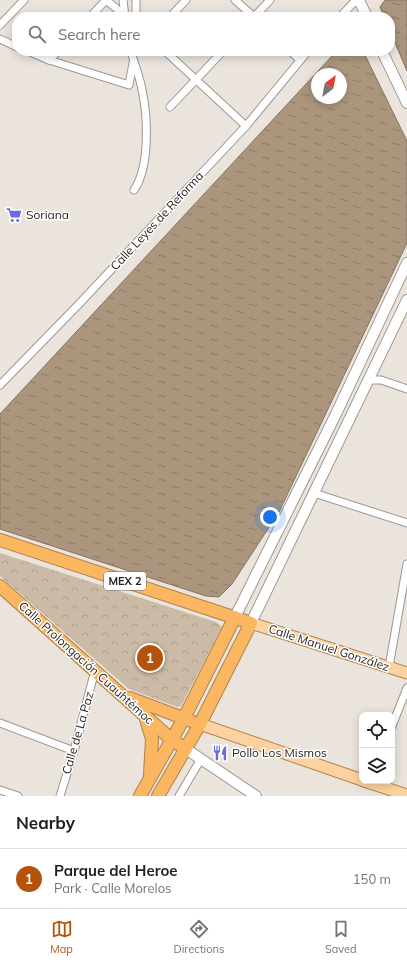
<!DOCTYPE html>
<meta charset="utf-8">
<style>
:root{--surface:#fff;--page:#f6f6f6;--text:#202124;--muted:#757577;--line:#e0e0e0;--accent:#b45309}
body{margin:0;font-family:Mulish,sans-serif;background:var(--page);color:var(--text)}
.controls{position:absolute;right:12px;bottom:12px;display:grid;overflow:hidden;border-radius:8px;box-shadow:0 2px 10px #0003}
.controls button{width:36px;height:36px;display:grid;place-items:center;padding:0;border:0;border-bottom:1px solid var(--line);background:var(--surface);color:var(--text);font:20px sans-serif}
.compass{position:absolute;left:311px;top:68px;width:36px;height:36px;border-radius:50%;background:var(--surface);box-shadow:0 2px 10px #0003;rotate:32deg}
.you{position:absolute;left:270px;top:517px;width:14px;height:14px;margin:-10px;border:3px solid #fff;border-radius:50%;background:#1a73e8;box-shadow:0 0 0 6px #1a73e833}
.badge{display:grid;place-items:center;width:26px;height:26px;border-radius:50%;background:var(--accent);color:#fff;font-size:13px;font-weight:700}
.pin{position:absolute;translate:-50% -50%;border:2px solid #fff;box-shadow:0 1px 4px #0006}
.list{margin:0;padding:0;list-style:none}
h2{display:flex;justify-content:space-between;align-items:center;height:52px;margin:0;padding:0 16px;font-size:17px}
h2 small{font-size:13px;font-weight:400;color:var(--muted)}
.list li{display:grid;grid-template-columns:26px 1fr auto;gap:12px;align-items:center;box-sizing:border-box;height:60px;padding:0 16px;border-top:1px solid var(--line)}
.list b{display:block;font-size:15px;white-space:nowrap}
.list p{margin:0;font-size:13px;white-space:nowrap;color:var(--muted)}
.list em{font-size:13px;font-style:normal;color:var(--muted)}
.icon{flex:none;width:22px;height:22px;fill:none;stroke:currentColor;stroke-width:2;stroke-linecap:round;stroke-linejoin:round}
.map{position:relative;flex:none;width:407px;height:796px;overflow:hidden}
.search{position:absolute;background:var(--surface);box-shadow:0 2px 10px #0003;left:12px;right:12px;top:12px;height:44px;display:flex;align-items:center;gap:10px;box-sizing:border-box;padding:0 14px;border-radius:16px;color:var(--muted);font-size:15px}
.sheet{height:112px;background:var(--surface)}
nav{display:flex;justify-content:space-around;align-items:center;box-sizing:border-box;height:56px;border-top:1px solid var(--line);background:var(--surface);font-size:11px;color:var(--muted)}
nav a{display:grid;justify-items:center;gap:2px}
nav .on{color:var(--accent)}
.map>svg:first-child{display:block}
.forest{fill:url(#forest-crowns)}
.water{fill:url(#water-ripples);stroke:#847462;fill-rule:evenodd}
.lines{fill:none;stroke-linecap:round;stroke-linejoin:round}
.street-casing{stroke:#9d9791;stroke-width:9}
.secondary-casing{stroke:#9d9791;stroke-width:12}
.primary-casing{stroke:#b0834b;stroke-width:13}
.highway-casing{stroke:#b0834b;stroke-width:14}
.street{stroke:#fff;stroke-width:7}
.secondary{stroke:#fff;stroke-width:10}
.primary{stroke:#fcd3a0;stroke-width:11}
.highway{stroke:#fab660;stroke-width:12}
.labels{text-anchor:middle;stroke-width:3;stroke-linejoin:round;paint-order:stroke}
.shield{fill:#fff;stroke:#686665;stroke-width:1}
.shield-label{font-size:11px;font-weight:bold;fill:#282523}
.poi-label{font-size:12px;fill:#282523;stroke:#fff;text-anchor:start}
.street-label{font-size:12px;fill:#282523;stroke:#fff}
</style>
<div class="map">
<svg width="407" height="796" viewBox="0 0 407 796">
<defs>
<pattern id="forest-crowns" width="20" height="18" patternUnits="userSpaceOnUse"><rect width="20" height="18" fill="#cbbaa5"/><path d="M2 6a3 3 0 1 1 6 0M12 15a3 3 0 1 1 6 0" fill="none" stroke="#aea08e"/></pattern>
<pattern id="water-ripples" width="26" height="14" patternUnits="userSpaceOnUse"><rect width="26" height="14" fill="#ab967d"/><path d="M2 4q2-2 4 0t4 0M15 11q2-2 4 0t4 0" fill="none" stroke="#8b7a66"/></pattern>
</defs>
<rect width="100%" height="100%" fill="#eae4dd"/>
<polygon class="forest" points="0,553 216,622 222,627 181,706 177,707 129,689 0,576"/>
<g class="water">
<polygon points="385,0 407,0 407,71 390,31 390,17 384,17 380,7"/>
<path d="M340 51H363L407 141V243L279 512 232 584 219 597 206 596 0 529V414L332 56ZM317 74H341V98H317Z"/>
</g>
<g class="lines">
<defs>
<g id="street">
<polyline points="106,0 127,17"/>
<polyline points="123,0 125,17"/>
<polyline points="235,0 254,17 270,0"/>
<polyline points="90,17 106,0"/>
<polyline points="136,17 136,0"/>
<polyline points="170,17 186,0"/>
<polyline points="340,17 356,0"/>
<polyline points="0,25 24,0"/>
<polyline points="0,39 17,47"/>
<polyline points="28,51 49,60 129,85 133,63"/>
<path d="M131 51C134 64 140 77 142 90 148 117 150 167 134 190"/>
<polyline points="165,51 246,126"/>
<polyline points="290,51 300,60"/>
<polyline points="49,60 58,51"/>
<polyline points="170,107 223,51"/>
<polyline points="368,380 381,380 407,389"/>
<polyline points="0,385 79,304 246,126 308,51"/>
<polyline points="314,493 407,523"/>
<polyline points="389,667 407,564"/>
<polyline points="0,723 74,751"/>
<polyline points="392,726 407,688"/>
<polyline points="0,790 18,796"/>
<polyline points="60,796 74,751 95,670"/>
<polyline points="179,796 201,759"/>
</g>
<g id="secondary">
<polyline points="359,0 367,17"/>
<polyline points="382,51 407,103"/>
<polyline points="235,617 336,414 407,263"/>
<polyline points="251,623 407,300"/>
<polyline points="186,749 256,796"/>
</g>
<g id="primary">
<polyline points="251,623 407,673"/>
<polyline points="200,724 362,780"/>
<polyline points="364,781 407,795"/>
</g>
<g id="highway">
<polyline points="0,540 251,623 200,724 158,796"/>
<polyline points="0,586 172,740 186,749"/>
<polyline points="130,698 191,721"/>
<polyline points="145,716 152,739 150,774"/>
<polyline points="140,796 184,718 235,617"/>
</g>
</defs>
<use href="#street" class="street-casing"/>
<use href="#secondary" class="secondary-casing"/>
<use href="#primary" class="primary-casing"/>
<use href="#highway" class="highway-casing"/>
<use href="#street" class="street"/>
<use href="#secondary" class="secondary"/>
<use href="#primary" class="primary"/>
<use href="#highway" class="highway"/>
</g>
<defs>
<symbol id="supermarket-bare" viewBox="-9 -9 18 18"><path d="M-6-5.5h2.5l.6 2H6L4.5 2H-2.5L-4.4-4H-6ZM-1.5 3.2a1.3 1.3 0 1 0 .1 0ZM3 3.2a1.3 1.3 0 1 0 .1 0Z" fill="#6e69e3" stroke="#fff" stroke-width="2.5" paint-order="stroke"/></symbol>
<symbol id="restaurant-bare" viewBox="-9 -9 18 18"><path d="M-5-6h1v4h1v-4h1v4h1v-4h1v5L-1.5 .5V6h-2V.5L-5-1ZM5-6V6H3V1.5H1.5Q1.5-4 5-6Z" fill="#6e69e3" stroke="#fff" stroke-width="2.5" paint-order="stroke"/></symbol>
</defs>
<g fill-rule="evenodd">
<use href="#supermarket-bare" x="3" y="204" width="22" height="22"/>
<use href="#restaurant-bare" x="209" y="742" width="22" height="22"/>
</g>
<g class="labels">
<rect class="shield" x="104" y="572" width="42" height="18" rx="3"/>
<g class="shield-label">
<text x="125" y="585">MEX 2</text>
</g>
<g class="poi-label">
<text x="26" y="219">Soriana</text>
<text x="232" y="757">Pollo Los Mismos</text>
</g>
<g class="street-label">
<text transform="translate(157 221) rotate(-47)" y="4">Calle Leyes de Reforma</text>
<text transform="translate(329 648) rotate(18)" y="4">Calle Manuel González</text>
<text transform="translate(86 663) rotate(42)" y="4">Calle Prolongación Cuauhtémoc</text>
<text transform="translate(78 733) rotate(-74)" y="4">Calle de La Paz</text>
</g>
</g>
</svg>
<div class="controls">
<button><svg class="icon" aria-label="locate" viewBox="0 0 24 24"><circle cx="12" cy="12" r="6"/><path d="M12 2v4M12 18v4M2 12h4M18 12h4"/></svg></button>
<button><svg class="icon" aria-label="layers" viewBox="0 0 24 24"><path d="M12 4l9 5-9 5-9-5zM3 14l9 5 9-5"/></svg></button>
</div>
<svg class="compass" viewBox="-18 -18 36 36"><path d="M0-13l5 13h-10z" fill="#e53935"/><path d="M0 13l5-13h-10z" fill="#757577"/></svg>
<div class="you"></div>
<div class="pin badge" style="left:150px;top:658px">1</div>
<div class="search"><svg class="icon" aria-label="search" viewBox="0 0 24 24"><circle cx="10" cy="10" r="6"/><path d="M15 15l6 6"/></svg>Search here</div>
</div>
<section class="sheet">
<h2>Nearby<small></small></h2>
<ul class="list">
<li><span class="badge">1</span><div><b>Parque del Heroe</b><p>Park · Calle Morelos</p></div><em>150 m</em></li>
</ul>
</section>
<nav>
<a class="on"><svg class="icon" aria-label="map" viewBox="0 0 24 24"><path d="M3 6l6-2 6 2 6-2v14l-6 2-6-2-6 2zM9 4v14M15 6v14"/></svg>Map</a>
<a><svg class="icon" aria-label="directions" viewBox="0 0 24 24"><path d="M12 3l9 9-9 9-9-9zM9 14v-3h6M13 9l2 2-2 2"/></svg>Directions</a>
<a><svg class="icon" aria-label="saved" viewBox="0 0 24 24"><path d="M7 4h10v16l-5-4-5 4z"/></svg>Saved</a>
</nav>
